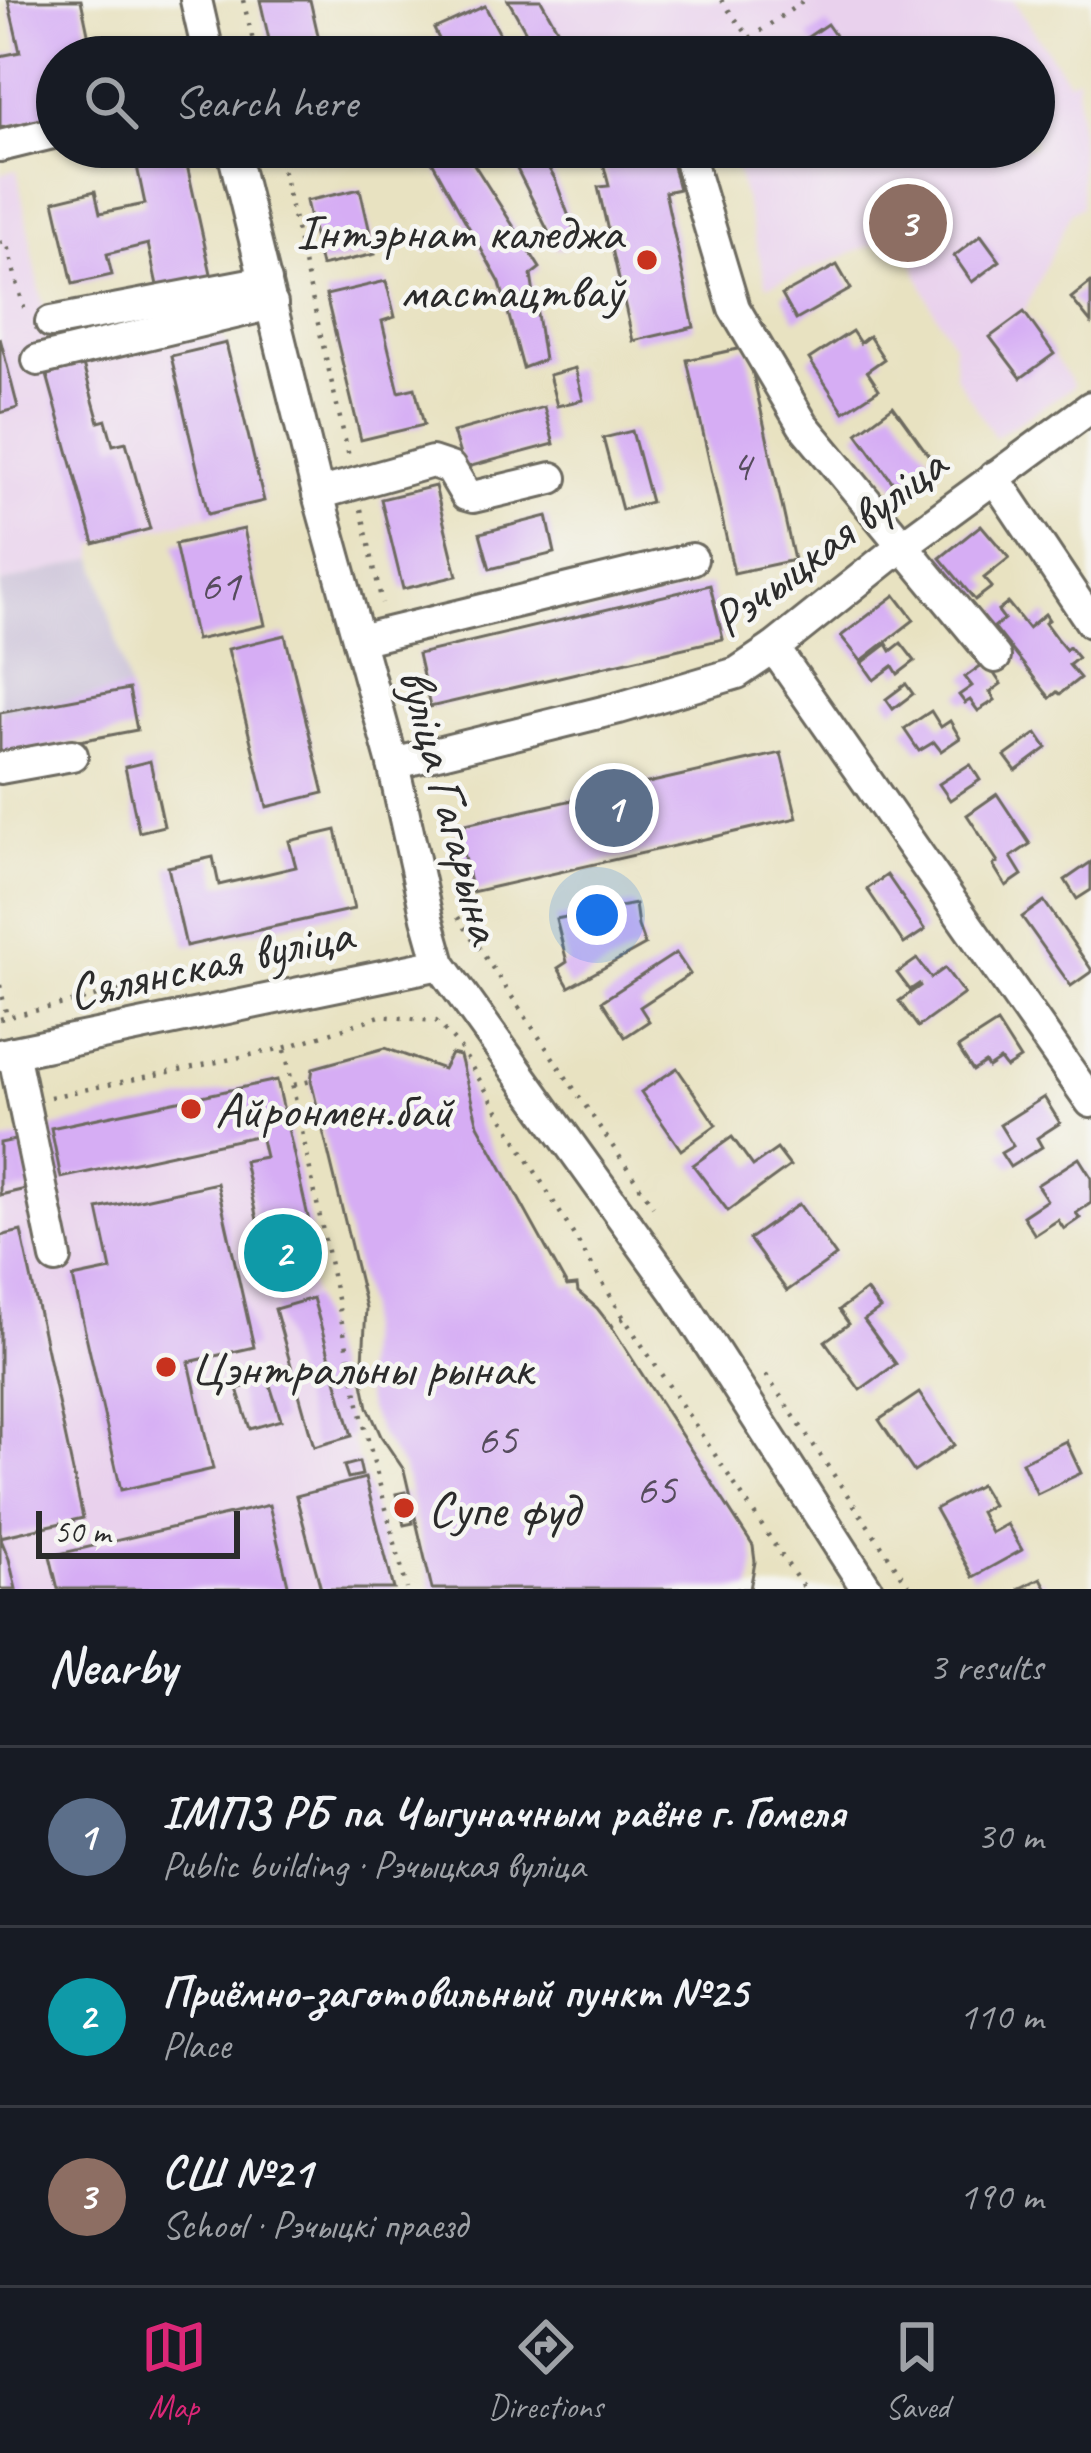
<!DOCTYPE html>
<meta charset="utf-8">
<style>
:root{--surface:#171b24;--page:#20242c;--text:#f1f3f6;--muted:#9ea1a6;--line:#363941;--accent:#db2777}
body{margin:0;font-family:Caveat,sans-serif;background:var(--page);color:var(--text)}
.scale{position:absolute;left:36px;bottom:30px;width:204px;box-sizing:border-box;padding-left:12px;border:6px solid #2b2b2b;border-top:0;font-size:33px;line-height:42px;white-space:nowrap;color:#2b2b2b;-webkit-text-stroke:9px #f6f6f2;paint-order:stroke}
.you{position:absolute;left:597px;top:915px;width:42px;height:42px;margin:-30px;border:9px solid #fff;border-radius:50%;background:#1a73e8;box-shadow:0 0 0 18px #1a73e833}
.badge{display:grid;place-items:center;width:78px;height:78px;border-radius:50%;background:var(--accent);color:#fff;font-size:39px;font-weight:700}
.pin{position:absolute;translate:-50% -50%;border:6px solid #fff;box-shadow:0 3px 12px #0006}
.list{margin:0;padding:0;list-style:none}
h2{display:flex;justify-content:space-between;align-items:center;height:156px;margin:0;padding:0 48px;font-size:51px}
h2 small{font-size:39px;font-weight:400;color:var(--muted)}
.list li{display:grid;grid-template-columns:78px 1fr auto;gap:36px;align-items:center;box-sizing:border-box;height:180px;padding:0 48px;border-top:3px solid var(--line)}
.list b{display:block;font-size:45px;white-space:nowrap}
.list p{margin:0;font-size:39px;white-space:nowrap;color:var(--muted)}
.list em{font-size:39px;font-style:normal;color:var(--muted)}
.icon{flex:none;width:66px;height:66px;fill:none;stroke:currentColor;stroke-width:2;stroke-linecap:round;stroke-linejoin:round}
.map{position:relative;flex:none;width:1091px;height:1589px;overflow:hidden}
.search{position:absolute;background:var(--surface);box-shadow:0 3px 9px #0004;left:36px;right:36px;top:36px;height:132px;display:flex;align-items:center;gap:30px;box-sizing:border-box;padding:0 42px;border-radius:66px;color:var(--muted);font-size:45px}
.sheet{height:696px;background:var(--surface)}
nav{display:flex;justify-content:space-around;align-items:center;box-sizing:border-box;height:168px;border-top:3px solid var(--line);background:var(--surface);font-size:33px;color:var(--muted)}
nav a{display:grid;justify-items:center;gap:6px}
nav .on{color:var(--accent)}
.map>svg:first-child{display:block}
.built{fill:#e9d1ed}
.industrial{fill:#c9bfd7}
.building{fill:#d6adf4}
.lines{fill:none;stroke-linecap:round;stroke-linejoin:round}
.minor-casing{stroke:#6d6b60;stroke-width:36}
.path{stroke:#6d6b60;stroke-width:4.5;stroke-dasharray:3 9;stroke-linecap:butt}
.minor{stroke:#fff;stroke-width:30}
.poi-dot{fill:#c8321e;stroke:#f6f6f2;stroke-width:4.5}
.labels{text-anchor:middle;stroke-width:9;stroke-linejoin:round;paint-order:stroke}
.number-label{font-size:45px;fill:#564c5d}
.poi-label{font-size:51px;fill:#2b2b2b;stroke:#f6f6f2;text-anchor:start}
.street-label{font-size:51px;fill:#2b2b2b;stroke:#f6f6f2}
</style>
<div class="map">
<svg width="1091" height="1589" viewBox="0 0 1091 1589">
<rect width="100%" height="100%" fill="#f6f6f2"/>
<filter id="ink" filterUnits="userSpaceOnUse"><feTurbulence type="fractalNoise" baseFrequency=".00833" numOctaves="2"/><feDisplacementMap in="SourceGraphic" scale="24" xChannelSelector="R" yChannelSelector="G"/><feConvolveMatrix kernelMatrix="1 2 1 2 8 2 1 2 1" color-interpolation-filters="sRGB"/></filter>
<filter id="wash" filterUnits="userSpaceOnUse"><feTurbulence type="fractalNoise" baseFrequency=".004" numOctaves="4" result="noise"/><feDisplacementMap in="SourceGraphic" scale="48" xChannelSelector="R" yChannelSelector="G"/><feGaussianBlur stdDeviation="2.7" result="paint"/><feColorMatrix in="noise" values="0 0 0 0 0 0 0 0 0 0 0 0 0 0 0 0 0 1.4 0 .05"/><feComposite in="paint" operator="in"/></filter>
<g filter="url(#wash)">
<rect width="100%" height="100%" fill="#e8e2c1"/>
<g class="built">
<polygon points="541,0 1013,0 1068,81 1077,77 1082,207 1071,212 1024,312 1074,386 995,437 955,375 953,343 931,305 901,234 767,286 731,147 1034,147 1034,57 573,57"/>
<polygon points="17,170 50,344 208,309 226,343 264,501 95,544 95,558 0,584 0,174"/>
<polygon points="51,1128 61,1177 260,1135 265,1157 244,1162 269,1273 305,1266 392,1589 0,1589 0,1143"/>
</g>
<polygon class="industrial" points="95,558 129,689 0,713 0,584"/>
<g id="blocks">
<g class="building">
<polygon points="8,0 81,0 93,57 57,57 57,116 0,128 0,56 20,52"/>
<polygon points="260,0 310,0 323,57 273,57"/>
<polygon points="508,0 541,0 573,57 540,57"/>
<polygon points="485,6 512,57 448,57 434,29"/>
<polygon points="827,24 850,57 822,57 808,37"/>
<polygon points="151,147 183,147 214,287 160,299 148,244 107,254 112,275 73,284 54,201 95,191 100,213 145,204 134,152"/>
<polygon points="424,147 463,147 540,268 531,275 544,360 523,368 500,283"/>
<polygon points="501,147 536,147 555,179 579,244 557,249 517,169"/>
<polygon points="599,147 668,147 679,189 665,192 694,327 633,341 598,187 609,186"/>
<polygon points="360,189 375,254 321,266 306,201"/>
<polygon points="981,235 1000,261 972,282 954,256"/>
<polygon points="837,265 851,289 796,320 782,295"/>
<polygon points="386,281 395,317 382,321 399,392 415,388 424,425 361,440 326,295"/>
<polygon points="1091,282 1091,323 1071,298"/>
<polygon points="1024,312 1054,354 1021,378 990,337"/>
<polygon points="852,331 860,343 869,336 884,359 867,371 879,389 844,412 809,359"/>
<polygon points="0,338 18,408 0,413"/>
<polygon points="226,343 264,501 208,514 171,356"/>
<polygon points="747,347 794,560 734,573 687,360"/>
<polygon points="83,365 99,422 106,420 113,445 126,442 150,529 94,544 47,375"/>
<polygon points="575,368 583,400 557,406 549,375"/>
<polygon points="893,406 940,471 904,498 857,433"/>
<polygon points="544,407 554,444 464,468 453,432"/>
<polygon points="632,431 651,502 622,510 603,438"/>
<polygon points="435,486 457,576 403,589 381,499"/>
<polygon points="547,516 555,553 490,569 480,533"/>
<polygon points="981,525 1009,558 984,578 992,587 975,600 940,558"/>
<polygon points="244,529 265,625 196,640 175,544"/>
<polygon points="710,585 723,639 430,707 418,654"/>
<polygon points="895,595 914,620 861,661 841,636"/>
<polygon points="1008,603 1028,628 1045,614 1049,620 1045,623 1056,638 1066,650 1069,647 1078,658 1069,665 1080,678 1060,694 1057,692 1050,698 994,627 1004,619 998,611"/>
<polygon points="285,635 324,793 267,807 228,649"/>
<polygon points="901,643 915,661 898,674 893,666 874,680 862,663 887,644 891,651"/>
<polygon points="986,662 1001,684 990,692 995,700 978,711 970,700 965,703 959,695 972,686 965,677"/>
<polygon points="906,684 913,694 893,709 886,699"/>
<polygon points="129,689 137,730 0,756 0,713"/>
<polygon points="931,711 941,727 950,721 960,738 941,751 934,742 919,751 904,729"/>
<polygon points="1037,733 1047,748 1016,771 1005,756"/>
<polygon points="781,753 797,818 472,892 457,826"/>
<polygon points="150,761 164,826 139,832 125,767"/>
<polygon points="970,764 980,780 950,800 939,784"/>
<polygon points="997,794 1030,844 1011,857 1022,875 1006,886 993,865 998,862 967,815"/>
<polygon points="336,830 354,909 186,946 168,867 213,857 219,885 296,867 289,841"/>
<polygon points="1091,862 1091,890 1077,899 1065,880"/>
<polygon points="887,875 925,930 904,944 867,889"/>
<polygon points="1044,901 1091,969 1091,972 1071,986 1022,917"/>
<polygon points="635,904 638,926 645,945 569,987 558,968 567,962 556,919"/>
<polygon points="676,953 690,974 640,1007 649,1021 625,1037 602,1001"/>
<polygon points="917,959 931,978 945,968 964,994 918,1027 899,1001 920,986 919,984 910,990 897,973"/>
<polygon points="997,1023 1020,1059 1006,1068 1000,1060 988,1068 985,1063 973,1071 958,1048"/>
<polygon points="385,1048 443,1069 451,1054 460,1056 478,1125 567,1286 577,1285 578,1292 597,1308 611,1326 753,1546 755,1562 750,1589 432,1589 404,1470 381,1436 368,1407 362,1378 366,1308 311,1081 313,1068"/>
<polygon points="677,1068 716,1125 681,1150 641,1092"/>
<polygon points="277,1080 311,1230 297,1232 305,1266 269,1274 244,1161 265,1157 260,1135 61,1178 51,1128"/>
<polygon points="1044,1097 1060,1123 1037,1138 1042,1147 1010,1167 1001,1153 1013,1146 1000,1125"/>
<polygon points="732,1137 753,1166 777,1149 790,1166 728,1211 693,1165"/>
<polygon points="20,1139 30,1188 0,1195 0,1143"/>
<polygon points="1079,1158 1091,1177 1091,1203 1076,1213 1080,1218 1064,1229 1058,1220 1035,1235 1023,1216 1047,1200 1037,1185"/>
<polygon points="217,1183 254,1347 189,1362 213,1469 121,1490 73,1278 111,1270 98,1209"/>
<polygon points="799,1204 836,1256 787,1291 749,1239"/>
<polygon points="21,1231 83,1518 0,1537 0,1236"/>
<polygon points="866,1290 880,1309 864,1320 896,1364 860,1390 825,1341 849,1324 839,1310"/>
<polygon points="313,1298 352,1436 314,1447 275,1309"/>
<polygon points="268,1379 281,1420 250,1429 237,1389"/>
<polygon points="919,1393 954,1445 914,1472 879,1420"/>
<polygon points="1066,1441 1081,1473 1037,1494 1022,1462"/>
<polygon points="359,1462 362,1475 348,1478 344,1466"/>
<polygon points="365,1478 394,1589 321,1589 296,1496"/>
<polygon points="980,1485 992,1505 980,1512 991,1533 1007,1524 1022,1550 973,1577 935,1509"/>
<polygon points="405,1492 413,1523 404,1525 396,1494"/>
<polygon points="269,1505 289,1589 58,1589 50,1556"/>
<polygon points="0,1537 9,1559 16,1589 0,1589"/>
<polygon points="1041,1578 1047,1589 1018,1589"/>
</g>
</g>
</g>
<g filter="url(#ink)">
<use href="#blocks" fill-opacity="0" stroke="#6d6b60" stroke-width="3"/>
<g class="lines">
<defs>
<g id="minor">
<polyline points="196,0 209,57"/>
<polyline points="0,146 57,132"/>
<polyline points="232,147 318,494 393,764 427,918 440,964 676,1292 867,1589"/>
<polyline points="686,147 734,308 803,425 995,657"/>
<polyline points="51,322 266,281"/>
<polyline points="38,360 272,304"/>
<polyline points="994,477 1091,622"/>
<polyline points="318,494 432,462 450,468 466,495 473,497 552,478"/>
<polyline points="359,640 692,559"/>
<polyline points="774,648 1091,1102"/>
<polyline points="393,764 619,708 737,673 774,648 903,545 1091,407"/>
<polyline points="0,768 72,755"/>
<polyline points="13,1052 56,1258"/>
<polyline points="0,1055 440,964"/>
</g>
</defs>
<use href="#minor" class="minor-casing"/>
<g class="path">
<polyline points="243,0 257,57"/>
<polyline points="721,0 750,38 805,0"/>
<polyline points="277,147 349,457"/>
<polyline points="123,151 140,147"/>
<polyline points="0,243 6,242 24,308"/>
<polyline points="361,509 382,603"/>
<polyline points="458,917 653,1206"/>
<polyline points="0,985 7,1017"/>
<polyline points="0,1019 127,989"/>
<polyline points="285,1050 360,1409 407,1589"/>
<polyline points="294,1085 311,1081"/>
<polyline points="50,1097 284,1048 380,1016 436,1021 459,1046 624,1318 804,1589"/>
<polyline points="611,1326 624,1318"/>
<polyline points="766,1375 911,1589"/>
</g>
<use href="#minor" class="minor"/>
</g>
</g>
<g class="poi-dot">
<circle cx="647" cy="260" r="12"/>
<circle cx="191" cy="1109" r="12"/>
<circle cx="166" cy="1367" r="12"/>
<circle cx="404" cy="1508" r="12"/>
</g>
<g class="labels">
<g class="number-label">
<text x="741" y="480">4</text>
<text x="220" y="600">61</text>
<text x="497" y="1454">65</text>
<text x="656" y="1504">65</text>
</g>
<g class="poi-label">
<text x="623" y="249" text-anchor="end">Інтэрнат каледжа<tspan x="623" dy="59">мастацтваў</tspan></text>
<text x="215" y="1127">Айронмен.бай</text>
<text x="190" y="1385">Цэнтральны рынак</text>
<text x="428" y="1526">Супе фуд</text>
</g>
<g class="street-label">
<text transform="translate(828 541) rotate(-37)" y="18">Рэчыцкая вуліца</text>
<text transform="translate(452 805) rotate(75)" y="18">вуліца Гагарына</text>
<text transform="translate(210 962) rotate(-12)" y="18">Сялянская вуліца</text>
</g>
</g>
</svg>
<div class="scale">50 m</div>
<div class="you"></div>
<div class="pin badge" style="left:614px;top:808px;background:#5c6f8a">1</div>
<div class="pin badge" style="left:283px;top:1253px;background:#0f9aa8">2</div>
<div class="pin badge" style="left:908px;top:223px;background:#8d6e63">3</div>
<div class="search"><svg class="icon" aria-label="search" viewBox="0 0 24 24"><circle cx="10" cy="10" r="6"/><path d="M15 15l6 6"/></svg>Search here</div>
</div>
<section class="sheet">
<h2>Nearby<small>3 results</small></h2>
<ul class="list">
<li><span class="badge" style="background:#5c6f8a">1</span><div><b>ІМПЗ РБ па Чыгуначным раёне г. Гомеля</b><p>Public building · Рэчыцкая вуліца</p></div><em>30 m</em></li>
<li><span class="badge" style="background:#0f9aa8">2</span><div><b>Приёмно-заготовильный пункт №25</b><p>Place</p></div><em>110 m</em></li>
<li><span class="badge" style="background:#8d6e63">3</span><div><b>СШ №21</b><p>School · Рэчыцкі праезд</p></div><em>190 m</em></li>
</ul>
</section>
<nav>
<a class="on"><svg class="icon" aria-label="map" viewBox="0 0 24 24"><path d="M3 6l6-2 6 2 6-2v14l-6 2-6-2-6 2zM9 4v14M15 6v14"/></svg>Map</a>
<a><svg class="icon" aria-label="directions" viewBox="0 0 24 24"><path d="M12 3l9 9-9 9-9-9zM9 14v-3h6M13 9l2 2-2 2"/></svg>Directions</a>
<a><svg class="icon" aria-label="saved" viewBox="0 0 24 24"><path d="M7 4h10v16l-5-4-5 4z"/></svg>Saved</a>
</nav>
